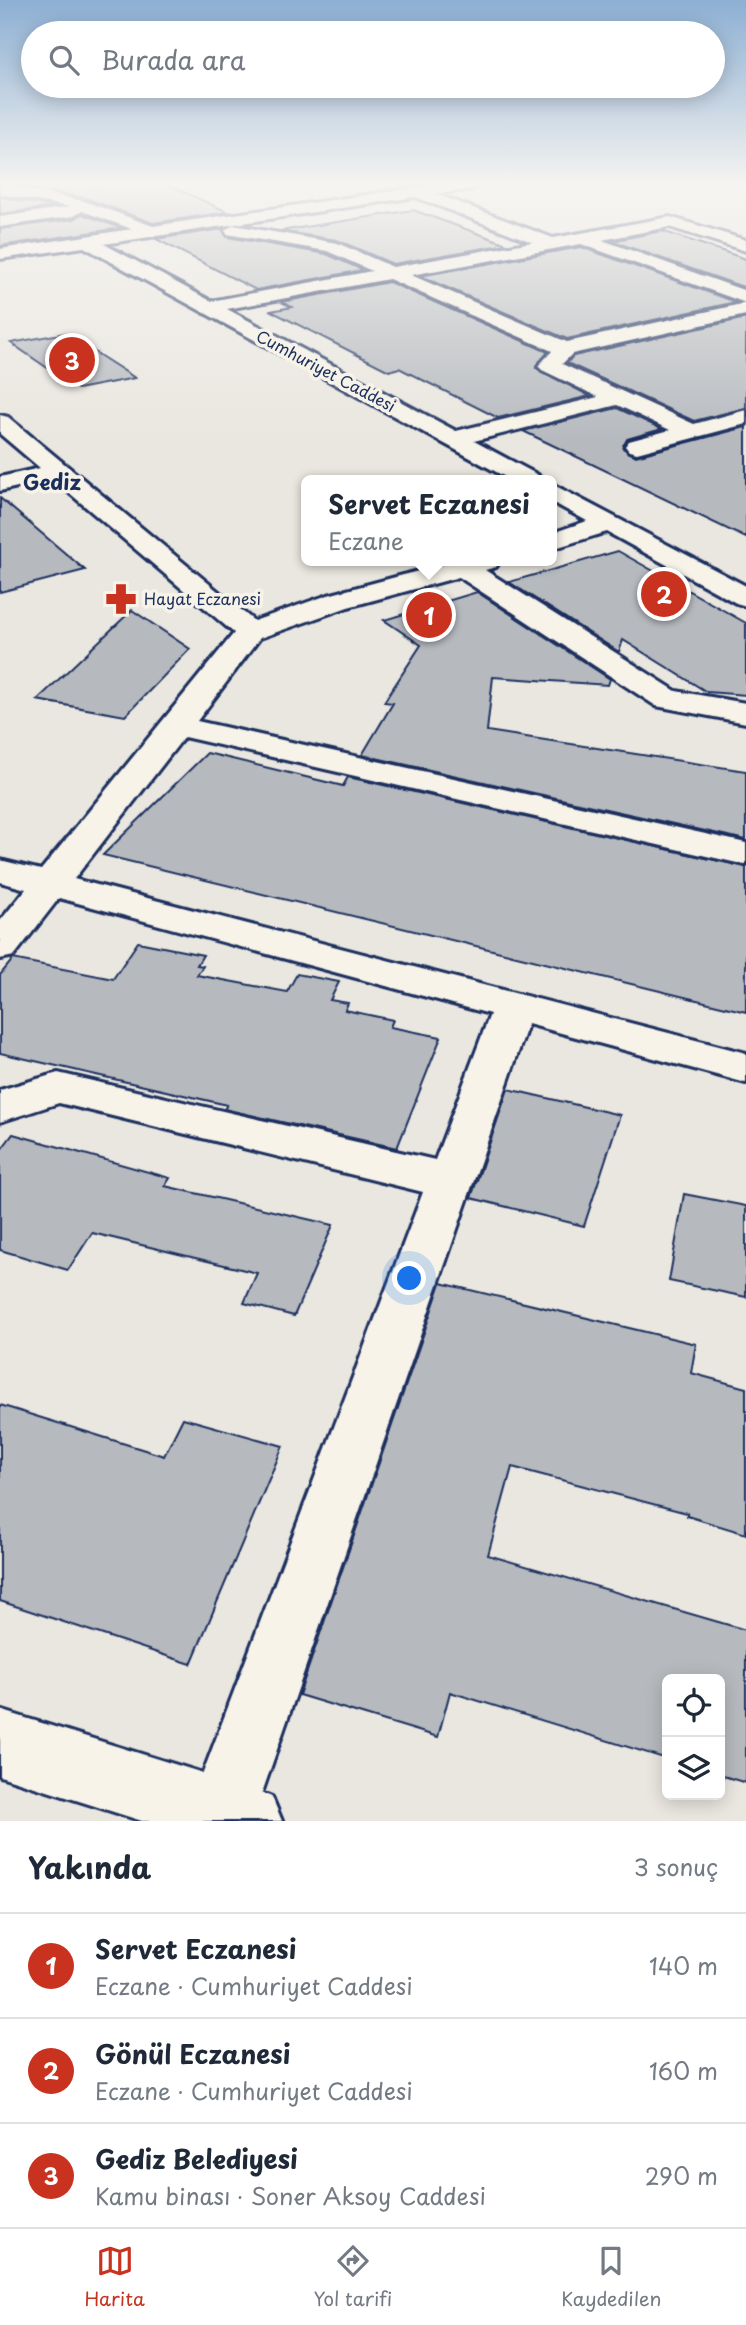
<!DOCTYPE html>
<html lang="tr">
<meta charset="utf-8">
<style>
:root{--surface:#fff;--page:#f2f2f3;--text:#1f2937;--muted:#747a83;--line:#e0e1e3;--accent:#c8321e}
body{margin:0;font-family:"Playpen Sans",sans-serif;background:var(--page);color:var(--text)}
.controls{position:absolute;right:21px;bottom:21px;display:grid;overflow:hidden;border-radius:10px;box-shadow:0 4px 18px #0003}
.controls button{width:63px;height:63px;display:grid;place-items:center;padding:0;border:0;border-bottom:2px solid var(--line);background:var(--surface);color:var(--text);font:35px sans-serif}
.you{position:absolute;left:410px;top:1279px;width:24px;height:24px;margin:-18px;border:5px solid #fff;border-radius:50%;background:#1a73e8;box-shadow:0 0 0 10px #1a73e833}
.badge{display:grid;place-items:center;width:46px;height:46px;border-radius:50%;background:var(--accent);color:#fff;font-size:23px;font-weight:700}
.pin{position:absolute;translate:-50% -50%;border:4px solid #fff;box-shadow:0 2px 7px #0006}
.popup{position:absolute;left:301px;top:475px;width:256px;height:91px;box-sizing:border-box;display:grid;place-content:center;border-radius:10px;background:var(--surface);filter:drop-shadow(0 2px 5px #0005);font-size:23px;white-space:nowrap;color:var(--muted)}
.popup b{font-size:26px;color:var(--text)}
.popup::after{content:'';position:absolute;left:50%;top:100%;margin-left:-14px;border:14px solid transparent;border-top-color:var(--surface)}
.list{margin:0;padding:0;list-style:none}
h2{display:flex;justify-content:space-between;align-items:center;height:91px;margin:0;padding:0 28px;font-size:30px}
h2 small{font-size:23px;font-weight:400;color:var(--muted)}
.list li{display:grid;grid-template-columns:46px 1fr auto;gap:21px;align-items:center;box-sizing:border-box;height:105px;padding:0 28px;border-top:2px solid var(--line)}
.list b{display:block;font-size:26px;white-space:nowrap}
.list p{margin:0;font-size:23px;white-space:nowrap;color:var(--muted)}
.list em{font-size:23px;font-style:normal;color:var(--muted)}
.icon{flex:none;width:38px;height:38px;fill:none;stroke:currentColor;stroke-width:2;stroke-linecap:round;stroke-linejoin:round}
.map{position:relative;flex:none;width:746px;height:1821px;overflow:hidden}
.search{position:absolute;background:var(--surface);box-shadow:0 4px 18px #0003;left:21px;right:21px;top:21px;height:77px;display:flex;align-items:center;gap:18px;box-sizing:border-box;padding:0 24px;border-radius:38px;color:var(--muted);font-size:26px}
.sheet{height:406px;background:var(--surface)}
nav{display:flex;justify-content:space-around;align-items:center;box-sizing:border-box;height:98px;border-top:2px solid var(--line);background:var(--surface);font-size:19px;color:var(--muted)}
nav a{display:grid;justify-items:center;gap:4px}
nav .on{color:var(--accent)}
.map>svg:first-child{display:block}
.building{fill:#b6babf;stroke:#1b2f5e;stroke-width:2}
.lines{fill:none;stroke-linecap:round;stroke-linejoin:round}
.minor-casing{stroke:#1b2f5e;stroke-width:6}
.minor{fill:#f7f3e8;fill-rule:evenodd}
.labels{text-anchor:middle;stroke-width:7;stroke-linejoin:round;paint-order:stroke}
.far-street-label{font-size:16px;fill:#1b2f5e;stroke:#f7f3e8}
.far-poi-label{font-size:16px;fill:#1b2f5e;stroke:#f7f3e8;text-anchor:start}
.far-district-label{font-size:21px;font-weight:bold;fill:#1b2f5e;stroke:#f7f3e8}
</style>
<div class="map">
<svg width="746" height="1821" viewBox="0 0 746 1821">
<rect width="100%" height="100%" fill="#eae7e0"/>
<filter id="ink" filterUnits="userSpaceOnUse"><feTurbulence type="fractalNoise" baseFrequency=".0143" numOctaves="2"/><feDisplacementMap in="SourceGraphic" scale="14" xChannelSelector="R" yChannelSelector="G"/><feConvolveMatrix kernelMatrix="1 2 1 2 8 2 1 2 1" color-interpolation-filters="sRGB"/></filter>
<g filter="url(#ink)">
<g class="building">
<polygon points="13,184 167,184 228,212 153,223 85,198"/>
<polygon points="0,197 54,207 0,214"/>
<polygon points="413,210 507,244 393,264 337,240 280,231"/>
<polygon points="82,214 121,228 0,246 0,229 74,219"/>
<polygon points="223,229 227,237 326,254 363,270 256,290 156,239"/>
<polygon points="662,231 746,259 746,288 612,241"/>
<polygon points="581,247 736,302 567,339 420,276"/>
<polygon points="389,282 548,352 536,368 590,396 498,418 399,368 389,371 271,311 292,307 281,302"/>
<polygon points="746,318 746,408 694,421 567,363 573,356"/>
<polygon points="65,333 135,378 78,389 11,343"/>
<polygon points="617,408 662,429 627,439 623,448 636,456 746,427 746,538 523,431"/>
<polygon points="0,498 85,570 0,592"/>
<polygon points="618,551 746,623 746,695 707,692 623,640 619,652 509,582"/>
<polygon points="477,592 610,679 608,685 493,677 487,731 746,771 746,840 362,755 393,703 384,702 421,645 384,620"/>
<polygon points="132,610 190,649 125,716 37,700"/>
<polygon points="207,753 343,786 348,777 746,867 746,1012 103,855"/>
<polygon points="138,942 203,955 197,965 203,966 197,975 287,992 297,974 339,982 330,1000 348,1003 345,1010 393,1020 390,1027 441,1037 397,1148 224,1109 227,1105 0,1053 0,975 13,959 113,979"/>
<polygon points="508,1089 620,1115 584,1226 471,1198"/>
<polygon points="13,1134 170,1178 165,1186 333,1225 294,1316 244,1303 257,1273 92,1233 68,1270 0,1250 0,1151"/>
<polygon points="684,1194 746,1206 746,1297 669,1281"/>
<polygon points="441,1283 696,1344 691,1373 746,1388 746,1534 687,1516 687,1513 512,1467 488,1555 746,1630 746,1783 720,1775 720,1679 667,1679 667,1759 450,1692 438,1737 299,1695"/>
<polygon points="0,1405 164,1456 183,1418 283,1446 191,1664 0,1601"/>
</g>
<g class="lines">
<defs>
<g id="minor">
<path d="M0 184 84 201 153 226 441 184H480L472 189 436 194 553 238 670 217 746 240V251L669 227 602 240 746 291V303L581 244 411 275 567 342 746 303V315L572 354 562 364 694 424 746 410V424L637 453 629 451 625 446 629 441 670 430 617 405 474 441 538 475 541 480H511L84 247 0 259V249L132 229 82 211 74 216 0 227V217L70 207 0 194ZM415 197 532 242 393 267 337 243 233 225 225 230 227 234 327 251 372 271 211 301 104 244ZM389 279 552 351 538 366 542 370 598 397 456 431 227 309Z"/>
<polygon points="0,415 8,417 254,621 328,595 456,561 500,561 496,567 485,570 676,691 746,703 746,723 656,706 459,577 348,607 260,638 197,721 746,843 746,865 184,737 74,879 746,1053 746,1083 528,1024 262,1793 272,1797 282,1821 142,1821 0,1776 0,1710 203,1773 423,1192 59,1103 0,1122 0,1090 58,1073 435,1160 490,1014 59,898 14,956 0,959 0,921 26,889 0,882 0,860 41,870 234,633 53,479 0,491 0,477 40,468 0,434"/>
<polygon points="552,484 746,586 746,606 736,603 607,532 552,549 552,533 587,521 552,502"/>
</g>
</defs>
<use href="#minor" class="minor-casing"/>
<use href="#minor" class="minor"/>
</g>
</g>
<linearGradient id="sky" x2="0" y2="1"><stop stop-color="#8cafd3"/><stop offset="0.42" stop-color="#f6f4f1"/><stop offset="1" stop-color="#f6f4f1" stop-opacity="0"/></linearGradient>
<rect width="746" height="439" fill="url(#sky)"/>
<defs>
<symbol id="pharmacy-bare" viewBox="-9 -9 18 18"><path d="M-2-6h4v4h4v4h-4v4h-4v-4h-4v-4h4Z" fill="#c8321e" stroke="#f7f3e8" stroke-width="2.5" paint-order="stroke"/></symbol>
</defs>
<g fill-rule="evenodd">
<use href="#pharmacy-bare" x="99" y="577" width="44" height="44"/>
</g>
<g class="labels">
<g class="far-street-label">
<text transform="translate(326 371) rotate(28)" y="6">Cumhuriyet Caddesi</text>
</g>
<g class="far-poi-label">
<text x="144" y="605">Hayat Eczanesi</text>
</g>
<g class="far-district-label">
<text x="52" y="490">Gediz</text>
</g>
</g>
</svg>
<div class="controls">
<button><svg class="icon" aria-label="locate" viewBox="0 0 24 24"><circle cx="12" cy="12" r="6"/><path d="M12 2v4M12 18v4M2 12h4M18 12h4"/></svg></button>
<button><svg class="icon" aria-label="layers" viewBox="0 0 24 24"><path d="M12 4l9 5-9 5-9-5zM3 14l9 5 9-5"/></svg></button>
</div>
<div class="you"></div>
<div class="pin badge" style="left:429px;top:615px">1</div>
<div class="popup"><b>Servet Eczanesi</b>Eczane</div>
<div class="pin badge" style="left:664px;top:594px">2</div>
<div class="pin badge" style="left:72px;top:360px">3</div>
<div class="search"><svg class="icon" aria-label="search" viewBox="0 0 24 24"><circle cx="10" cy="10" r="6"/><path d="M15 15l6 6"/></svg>Burada ara</div>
</div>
<section class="sheet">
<h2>Yakında<small>3 sonuç</small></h2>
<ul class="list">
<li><span class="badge">1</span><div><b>Servet Eczanesi</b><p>Eczane · Cumhuriyet Caddesi</p></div><em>140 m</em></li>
<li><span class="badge">2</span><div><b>Gönül Eczanesi</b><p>Eczane · Cumhuriyet Caddesi</p></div><em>160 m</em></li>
<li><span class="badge">3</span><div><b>Gediz Belediyesi</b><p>Kamu binası · Soner Aksoy Caddesi</p></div><em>290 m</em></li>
</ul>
</section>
<nav>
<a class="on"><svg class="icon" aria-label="map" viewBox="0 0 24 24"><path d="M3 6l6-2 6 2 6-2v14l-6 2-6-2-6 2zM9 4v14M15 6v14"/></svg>Harita</a>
<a><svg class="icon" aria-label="directions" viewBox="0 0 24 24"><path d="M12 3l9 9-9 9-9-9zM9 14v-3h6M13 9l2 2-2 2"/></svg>Yol tarifi</a>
<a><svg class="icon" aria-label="saved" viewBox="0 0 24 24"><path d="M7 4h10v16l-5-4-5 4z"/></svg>Kaydedilen</a>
</nav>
